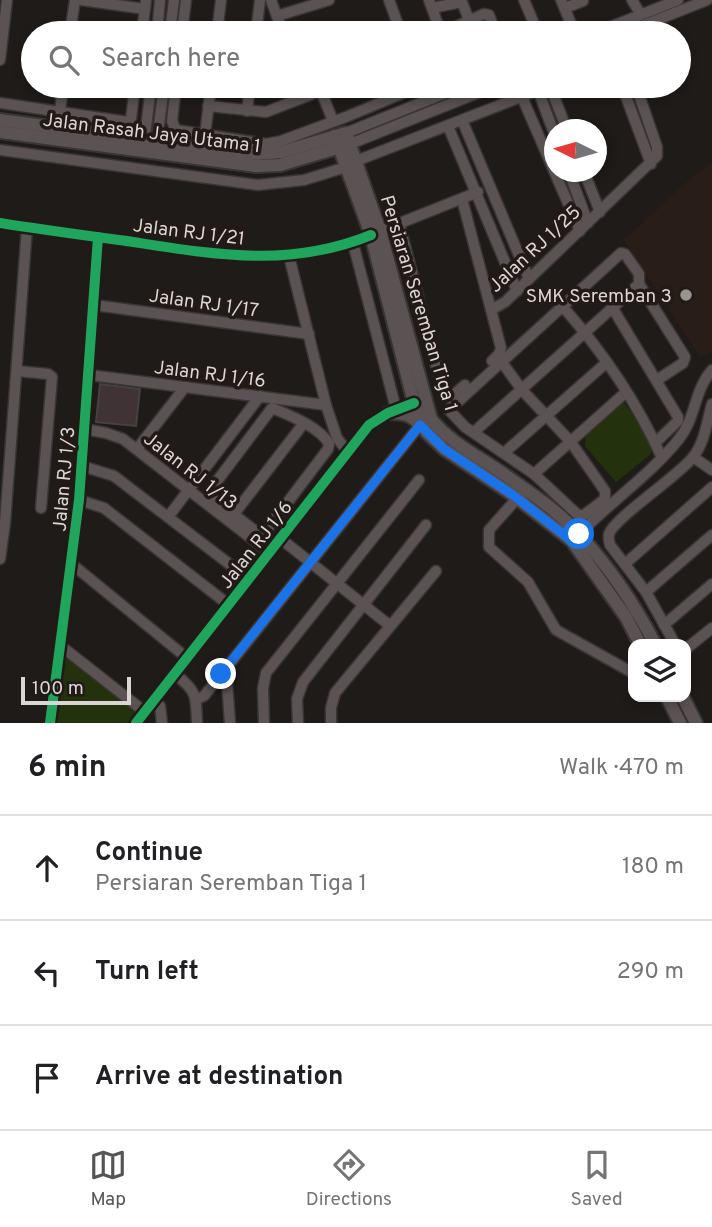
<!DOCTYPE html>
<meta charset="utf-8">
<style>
:root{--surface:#fff;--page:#f2f2f2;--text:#202124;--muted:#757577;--line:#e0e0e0;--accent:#565556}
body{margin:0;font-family:Overpass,sans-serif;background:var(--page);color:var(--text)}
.controls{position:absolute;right:21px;bottom:21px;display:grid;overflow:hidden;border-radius:14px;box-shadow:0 4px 10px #0003}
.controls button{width:63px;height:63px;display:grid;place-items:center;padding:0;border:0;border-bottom:2px solid var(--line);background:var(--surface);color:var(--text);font:35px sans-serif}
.compass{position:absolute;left:544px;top:119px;width:63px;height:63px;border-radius:50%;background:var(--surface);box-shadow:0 4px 10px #0003;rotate:275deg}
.scale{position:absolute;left:21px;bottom:18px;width:110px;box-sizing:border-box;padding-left:7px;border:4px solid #dbd5d3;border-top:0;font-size:19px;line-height:24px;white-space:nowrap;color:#dbd5d3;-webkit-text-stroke:5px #211a17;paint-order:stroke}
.stop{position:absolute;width:21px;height:21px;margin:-16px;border:5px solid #1a73e8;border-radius:50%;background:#fff}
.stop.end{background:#1a73e8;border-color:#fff;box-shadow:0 2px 7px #0008}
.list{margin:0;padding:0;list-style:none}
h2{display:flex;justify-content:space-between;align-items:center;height:91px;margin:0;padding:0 28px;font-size:30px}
h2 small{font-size:23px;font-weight:400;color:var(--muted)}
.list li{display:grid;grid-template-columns:46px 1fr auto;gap:21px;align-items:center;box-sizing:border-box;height:105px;padding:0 28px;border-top:2px solid var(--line)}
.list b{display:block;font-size:26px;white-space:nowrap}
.list p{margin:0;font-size:23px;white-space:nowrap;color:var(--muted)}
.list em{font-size:23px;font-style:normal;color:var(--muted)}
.icon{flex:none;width:38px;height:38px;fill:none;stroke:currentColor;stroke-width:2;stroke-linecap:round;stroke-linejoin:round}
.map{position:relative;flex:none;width:712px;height:723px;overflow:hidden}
.search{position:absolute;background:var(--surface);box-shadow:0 4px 10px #0003;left:21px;right:21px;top:21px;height:77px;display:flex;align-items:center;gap:18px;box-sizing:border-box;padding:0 24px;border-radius:38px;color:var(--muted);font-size:26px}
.sheet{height:406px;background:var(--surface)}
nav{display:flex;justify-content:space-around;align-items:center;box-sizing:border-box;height:98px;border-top:2px solid var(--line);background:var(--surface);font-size:19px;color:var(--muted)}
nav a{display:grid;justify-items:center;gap:4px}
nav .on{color:var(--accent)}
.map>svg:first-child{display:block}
.built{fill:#291d18}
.green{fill:#23310d}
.building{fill:#403336;stroke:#454241;stroke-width:2}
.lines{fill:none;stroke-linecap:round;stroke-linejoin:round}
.minor-casing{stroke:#383534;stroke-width:13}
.major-casing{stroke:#383534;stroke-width:16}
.minor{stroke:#5a5253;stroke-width:10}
.major{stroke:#5b5254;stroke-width:12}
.cycleway-casing{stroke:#211a17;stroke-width:15}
.cycleway{stroke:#20a55d;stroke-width:10}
.route{stroke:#1a73e8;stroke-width:9}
.poi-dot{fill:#999492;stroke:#211a17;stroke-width:2.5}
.labels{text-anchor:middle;stroke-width:7;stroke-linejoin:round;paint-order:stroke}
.street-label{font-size:19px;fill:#dbd5d3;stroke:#211a17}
.poi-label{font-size:19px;fill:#dbd5d3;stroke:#211a17;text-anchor:end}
</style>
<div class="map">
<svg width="712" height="723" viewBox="0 0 712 723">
<rect width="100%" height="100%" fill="#1f1b19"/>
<polygon class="built" points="712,163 712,351 700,357 624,240 698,172"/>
<g class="green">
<polygon points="624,403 652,440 651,454 616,482 585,446 586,431 616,404"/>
<polygon points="66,656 136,712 127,723 55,723"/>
</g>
<polygon class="building" points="100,384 140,389 136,426 96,422"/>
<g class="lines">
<defs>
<g id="minor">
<polyline points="81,0 145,9"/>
<polyline points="271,0 283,33"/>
<polyline points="389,0 401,33"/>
<polyline points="429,0 441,33"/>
<polyline points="524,0 538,33"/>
<polyline points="561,0 575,33"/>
<polyline points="632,0 641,15"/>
<polyline points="432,8 462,2 469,20"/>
<polyline points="565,8 583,1"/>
<polyline points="277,16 329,0"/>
<polyline points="70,33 75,0"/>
<polyline points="142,33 146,0"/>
<polyline points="157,33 160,0"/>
<polyline points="170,33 174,0"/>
<polyline points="182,33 186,0"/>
<polyline points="217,33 221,0"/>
<polyline points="256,33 260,0"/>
<polyline points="455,33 457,26 484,14 489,15 496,33"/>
<polyline points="595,33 678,0"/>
<polyline points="624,33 707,0"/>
<polyline points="0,60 7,0"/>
<polyline points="176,86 172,121 176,130 266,144 281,141 346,117 420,86"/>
<polyline points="319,86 333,121"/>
<polyline points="550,86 567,130"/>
<polyline points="622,86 651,164"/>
<polyline points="538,90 554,133"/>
<polyline points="423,93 438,86"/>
<polyline points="522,97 580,231"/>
<polyline points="0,103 128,122 131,119 135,86"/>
<polyline points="208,106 266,112 320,91"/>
<polyline points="247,111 250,86"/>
<polyline points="462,120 529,279"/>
<polyline points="448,126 517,291"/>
<polyline points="58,128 63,86"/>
<polyline points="346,133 463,86"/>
<polyline points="205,135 211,86"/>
<polyline points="144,144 151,86"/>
<polyline points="350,144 495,86"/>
<polyline points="156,148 164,86"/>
<polyline points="0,150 258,185 304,180 346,167"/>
<polyline points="356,161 549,86"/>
<polyline points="569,172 588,223"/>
<polyline points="584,172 600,212"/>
<polyline points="462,199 501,348 499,354 492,361"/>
<path d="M0 223C44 230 89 236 133 242 217 255 290 268 371 235"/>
<polyline points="399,223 444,396 450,398 465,385"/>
<polyline points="380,231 478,192"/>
<polyline points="353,243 396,409"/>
<polyline points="289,256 326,405 337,438 348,452"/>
<polyline points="639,284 685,357 683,363 657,380"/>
<polyline points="94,305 309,334"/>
<path d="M563 307C602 351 638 404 662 458"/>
<polyline points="612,307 678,417 678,421 655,443"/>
<polyline points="491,310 505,302 657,156 657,147 636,86"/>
<polyline points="501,361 522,390 570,441 605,491 605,499 584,515 578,515 534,474 465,427 449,410 621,253 625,254 639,274 639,284"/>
<polyline points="17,371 48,374 52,377 41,508"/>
<polyline points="89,375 326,405"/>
<polyline points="85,429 106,433 123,439 270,553"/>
<polyline points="474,432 639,284"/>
<polyline points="137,449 185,387"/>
<polyline points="504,453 606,363"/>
<polyline points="693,457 712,470"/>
<polyline points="82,466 114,476 249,579"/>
<polyline points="534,474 625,393"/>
<polyline points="521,494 489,530 489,547 528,582 556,630 633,673"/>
<polyline points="79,500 104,508 229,605"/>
<polyline points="234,514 304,423"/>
<polyline points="168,517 260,396"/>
<polyline points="262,536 328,449 329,444"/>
<path d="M576 537C609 503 649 476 679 439 696 418 694 390 712 370"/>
<polyline points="281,539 389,625"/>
<path d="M275 546 211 497V489L272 408C289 415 320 427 329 444"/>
<polyline points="0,559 5,523 27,227"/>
<polyline points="625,564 712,487"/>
<polyline points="73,565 187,658"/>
<polyline points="646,592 712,535"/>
<polyline points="664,625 712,584"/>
<path d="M675 644 646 592 610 545C609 541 608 538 609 534 615 517 679 476 694 456 705 441 707 421 712 404"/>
<polyline points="61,646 145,712"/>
<polyline points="686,649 712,628"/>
<path d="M175 674C197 691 196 696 197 723"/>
<polyline points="227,683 230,723"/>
<polyline points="197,699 204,696 420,425"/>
<polyline points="154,700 160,706 162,723"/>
<polyline points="50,723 79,500 98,237"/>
<polyline points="136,723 369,425 388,413 414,403"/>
<polyline points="264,723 263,688 266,673 419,480"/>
<polyline points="298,723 297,699 303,682 426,525"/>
<polyline points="331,723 331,708 335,693 436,571"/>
</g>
<g id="major">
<path d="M0 120 252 154 282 152 346 133 380 231 431 419C451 444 482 458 508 477 532 494 559 512 579 534 609 567 635 605 655 644"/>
<polyline points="0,132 256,166 280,165 347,145"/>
<polyline points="335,136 371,235 414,403 426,432 444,449 513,495 572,541 626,617 640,644"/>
<path d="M388 413C403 413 411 414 421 426"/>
<polyline points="667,697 680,723"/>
<polyline points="683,697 696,723"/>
</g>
</defs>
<use href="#minor" class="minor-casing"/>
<use href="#major" class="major-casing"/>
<use href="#minor" class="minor"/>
<use href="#major" class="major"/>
<defs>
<g id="cycleway">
<path d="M0 223C44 230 89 236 133 242 217 255 290 268 371 235"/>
<polyline points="50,723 79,500 98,237"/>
<polyline points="136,723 369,425 388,413 414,403"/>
</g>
</defs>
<use href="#cycleway" class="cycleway-casing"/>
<use href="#cycleway" class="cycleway"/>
</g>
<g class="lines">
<polyline class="route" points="221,674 420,425 444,449 513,495 572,541 579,534"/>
</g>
<circle class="poi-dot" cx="686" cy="295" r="7"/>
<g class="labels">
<g class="street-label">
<text transform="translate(152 132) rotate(7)" y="7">Jalan Rasah Jaya Utama 1</text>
<text transform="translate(189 231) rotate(7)" y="7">Jalan RJ 1/21</text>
<text transform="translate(534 248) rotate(-43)" y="7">Jalan RJ 1/25</text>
<text transform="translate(204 302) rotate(8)" y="7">Jalan RJ 1/17</text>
<text transform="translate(420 303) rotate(73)" y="7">Persiaran Seremban Tiga 1</text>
<text transform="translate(210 373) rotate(7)" y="7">Jalan RJ 1/16</text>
<text transform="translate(191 470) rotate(38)" y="7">Jalan RJ 1/13</text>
<text transform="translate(63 479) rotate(-85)" y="7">Jalan RJ 1/3</text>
<text transform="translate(255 544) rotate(-52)" y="7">Jalan RJ 1/6</text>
</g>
<g class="poi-label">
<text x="672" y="302">SMK Seremban 3</text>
</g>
</g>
</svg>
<div class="controls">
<button><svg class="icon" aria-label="layers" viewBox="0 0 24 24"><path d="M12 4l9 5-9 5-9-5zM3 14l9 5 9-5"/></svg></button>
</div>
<svg class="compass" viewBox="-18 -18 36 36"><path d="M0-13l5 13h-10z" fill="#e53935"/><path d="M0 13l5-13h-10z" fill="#757577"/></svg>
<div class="scale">100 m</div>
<div class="stop" style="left:579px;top:534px"></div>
<div class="stop end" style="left:221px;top:674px"></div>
<div class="search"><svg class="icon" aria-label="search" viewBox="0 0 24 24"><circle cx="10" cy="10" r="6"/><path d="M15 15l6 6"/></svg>Search here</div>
</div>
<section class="sheet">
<h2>6 min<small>Walk · 470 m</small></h2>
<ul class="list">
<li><svg class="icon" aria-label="ahead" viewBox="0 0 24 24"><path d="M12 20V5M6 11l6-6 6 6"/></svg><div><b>Continue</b><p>Persiaran Seremban Tiga 1</p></div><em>180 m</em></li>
<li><svg class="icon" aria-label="left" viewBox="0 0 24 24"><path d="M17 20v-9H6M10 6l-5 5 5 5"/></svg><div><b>Turn left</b></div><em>290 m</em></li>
<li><svg class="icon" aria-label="arrive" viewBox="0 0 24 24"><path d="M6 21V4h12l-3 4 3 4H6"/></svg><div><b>Arrive at destination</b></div></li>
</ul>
</section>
<nav>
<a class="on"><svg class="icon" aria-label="map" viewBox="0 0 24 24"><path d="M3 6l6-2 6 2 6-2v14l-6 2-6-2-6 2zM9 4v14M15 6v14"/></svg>Map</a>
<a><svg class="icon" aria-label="directions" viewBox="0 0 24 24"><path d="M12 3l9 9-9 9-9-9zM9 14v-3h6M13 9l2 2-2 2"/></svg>Directions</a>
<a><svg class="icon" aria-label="saved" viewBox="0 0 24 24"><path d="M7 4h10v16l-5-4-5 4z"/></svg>Saved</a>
</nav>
